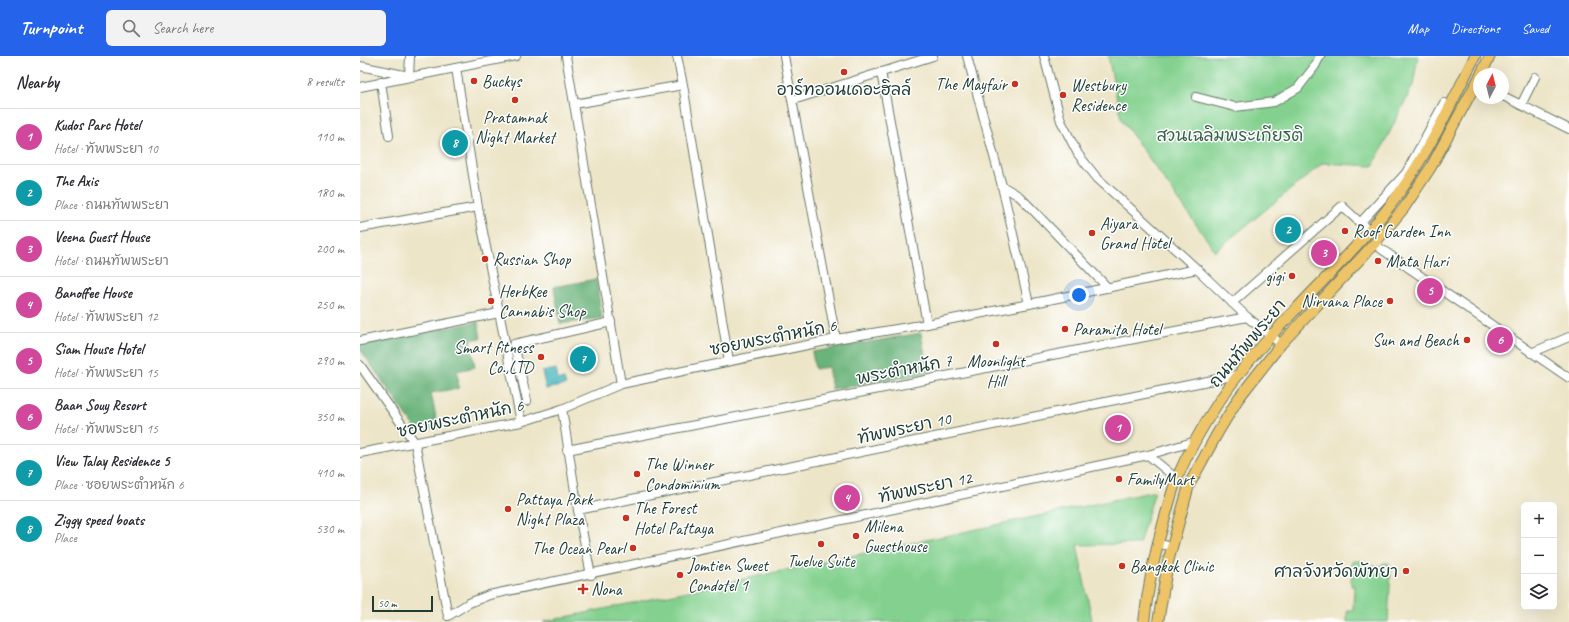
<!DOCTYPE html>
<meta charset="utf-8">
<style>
:root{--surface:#fff;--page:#f2f2f3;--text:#2b2b33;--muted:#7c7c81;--line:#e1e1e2;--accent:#2563eb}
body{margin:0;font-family:Caveat,"Playpen Sans Thai",sans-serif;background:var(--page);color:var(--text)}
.controls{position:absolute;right:12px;bottom:12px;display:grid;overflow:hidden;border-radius:6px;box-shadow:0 4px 16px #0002}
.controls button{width:36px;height:36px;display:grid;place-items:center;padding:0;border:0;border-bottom:1px solid var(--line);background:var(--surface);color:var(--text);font:20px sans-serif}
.compass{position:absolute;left:1113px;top:12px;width:36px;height:36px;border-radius:50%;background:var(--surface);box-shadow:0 4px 16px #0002;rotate:7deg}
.scale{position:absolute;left:12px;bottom:10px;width:61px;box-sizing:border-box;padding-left:4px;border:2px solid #1f3d34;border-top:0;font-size:11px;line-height:14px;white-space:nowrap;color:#1f3d34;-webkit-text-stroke:3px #fff;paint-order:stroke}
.you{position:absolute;left:719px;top:239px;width:14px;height:14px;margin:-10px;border:3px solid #fff;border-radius:50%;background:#1a73e8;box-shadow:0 0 0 6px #1a73e833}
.badge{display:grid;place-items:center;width:26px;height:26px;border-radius:50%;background:var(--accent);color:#fff;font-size:13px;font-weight:700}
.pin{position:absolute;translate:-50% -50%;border:2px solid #fff;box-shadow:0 1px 4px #0006}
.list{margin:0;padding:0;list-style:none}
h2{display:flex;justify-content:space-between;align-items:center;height:52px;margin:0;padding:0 16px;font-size:17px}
h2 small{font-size:13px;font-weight:400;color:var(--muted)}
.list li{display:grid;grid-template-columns:26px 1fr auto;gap:12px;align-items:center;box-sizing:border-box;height:56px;padding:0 16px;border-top:1px solid var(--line)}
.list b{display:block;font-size:15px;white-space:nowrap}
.list p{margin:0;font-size:13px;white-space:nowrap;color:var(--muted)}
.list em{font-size:13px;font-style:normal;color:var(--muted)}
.icon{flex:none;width:22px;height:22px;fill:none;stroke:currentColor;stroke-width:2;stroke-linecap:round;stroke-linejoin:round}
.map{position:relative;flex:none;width:1209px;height:566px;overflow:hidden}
header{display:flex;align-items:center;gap:24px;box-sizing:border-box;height:56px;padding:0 20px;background:var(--accent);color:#fff}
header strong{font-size:19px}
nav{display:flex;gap:22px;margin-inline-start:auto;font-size:14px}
.search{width:280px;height:36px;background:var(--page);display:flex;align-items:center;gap:10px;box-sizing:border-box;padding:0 14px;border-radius:6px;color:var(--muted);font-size:15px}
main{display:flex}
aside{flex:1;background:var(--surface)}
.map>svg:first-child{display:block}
.green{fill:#84d18f;stroke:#528762}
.forest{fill:#6bb37a;stroke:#457857}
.water{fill:#47b6c0;stroke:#337a7a}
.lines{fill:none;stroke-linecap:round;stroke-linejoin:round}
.minor-casing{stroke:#677868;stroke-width:10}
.major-casing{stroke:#677868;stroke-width:12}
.minor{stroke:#fff;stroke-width:8}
.major{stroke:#eec469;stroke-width:10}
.poi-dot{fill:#c8321e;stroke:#fff;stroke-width:1.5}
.labels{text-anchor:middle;stroke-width:3;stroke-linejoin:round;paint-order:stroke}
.poi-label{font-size:17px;fill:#1f3d34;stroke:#fff;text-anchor:start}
.park-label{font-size:17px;fill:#38624b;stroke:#fff}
.street-label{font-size:17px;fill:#1f3d34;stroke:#fff}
</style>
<header>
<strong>Turnpoint</strong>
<div class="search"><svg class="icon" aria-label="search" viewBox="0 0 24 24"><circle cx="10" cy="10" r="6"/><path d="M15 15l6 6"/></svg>Search here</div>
<nav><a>Map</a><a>Directions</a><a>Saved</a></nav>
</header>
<main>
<aside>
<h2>Nearby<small>8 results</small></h2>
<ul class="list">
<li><span class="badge" style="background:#d1479c">1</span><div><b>Kudos Parc Hotel</b><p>Hotel · ทัพพระยา 10</p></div><em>110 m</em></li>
<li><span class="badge" style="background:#0f9aa8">2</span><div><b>The Axis</b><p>Place · ถนนทัพพระยา</p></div><em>180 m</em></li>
<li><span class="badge" style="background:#d1479c">3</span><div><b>Veena Guest House</b><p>Hotel · ถนนทัพพระยา</p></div><em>200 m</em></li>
<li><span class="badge" style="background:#d1479c">4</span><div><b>Banoffee House</b><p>Hotel · ทัพพระยา 12</p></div><em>250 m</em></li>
<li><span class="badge" style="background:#d1479c">5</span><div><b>Siam House Hotel</b><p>Hotel · ทัพพระยา 15</p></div><em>290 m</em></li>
<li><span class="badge" style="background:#d1479c">6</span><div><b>Baan Souy Resort</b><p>Hotel · ทัพพระยา 15</p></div><em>350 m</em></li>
<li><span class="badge" style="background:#0f9aa8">7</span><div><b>View Talay Residence 5</b><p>Place · ซอยพระตำหนัก 6</p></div><em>410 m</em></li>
<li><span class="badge" style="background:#0f9aa8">8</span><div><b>Ziggy speed boats</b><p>Place</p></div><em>530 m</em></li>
</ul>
</aside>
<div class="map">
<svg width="1209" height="566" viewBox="0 0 1209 566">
<rect width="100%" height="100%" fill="#fff"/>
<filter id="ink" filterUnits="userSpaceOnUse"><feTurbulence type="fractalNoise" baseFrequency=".025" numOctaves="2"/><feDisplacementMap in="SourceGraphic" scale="8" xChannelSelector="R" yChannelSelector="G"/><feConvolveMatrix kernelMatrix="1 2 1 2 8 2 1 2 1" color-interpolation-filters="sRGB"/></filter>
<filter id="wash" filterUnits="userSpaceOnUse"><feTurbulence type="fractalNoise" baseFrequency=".012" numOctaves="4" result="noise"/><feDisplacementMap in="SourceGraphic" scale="16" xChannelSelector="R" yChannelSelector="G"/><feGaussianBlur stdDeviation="0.9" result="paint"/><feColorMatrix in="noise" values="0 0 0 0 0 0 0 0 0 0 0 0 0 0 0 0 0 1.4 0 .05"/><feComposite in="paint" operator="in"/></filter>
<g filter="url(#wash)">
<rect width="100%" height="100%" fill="#ede5c8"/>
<g class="green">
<polygon points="748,0 1058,0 1053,29 1013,110 963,107 855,195 761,63"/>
<polygon points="795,435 779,488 717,489 732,564 725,566 183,566"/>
<polygon points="992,505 1002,505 1002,509 1022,510 1023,507 1029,507 1029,511 1031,511 1028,566 987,566 987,554 993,554 994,530 991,530"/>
</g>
<g class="forest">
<polygon points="236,223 242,262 200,268 194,231"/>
<polygon points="118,266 121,282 110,284 115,311 97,315 99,332 71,337 78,371 57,375 0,293 0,289"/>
<polygon points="561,277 568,317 472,333 468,311 455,313 452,296"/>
</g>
<polygon class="water" points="196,313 198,324 204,323 206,329 186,333 182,316"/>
</g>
<g filter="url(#ink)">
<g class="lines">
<defs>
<g id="minor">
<polyline points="206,0 261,328"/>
<polyline points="317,0 323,29 369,305"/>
<polyline points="424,0 476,283"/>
<polyline points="607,0 642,130 669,248"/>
<polyline points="684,0 701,65 718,98 737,122 837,213 887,261 921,288"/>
<polyline points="0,10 49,20 50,0"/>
<polyline points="96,12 118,151 161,366"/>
<polyline points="521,16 567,268"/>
<polyline points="21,26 29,80"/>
<polyline points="0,31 156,0"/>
<polyline points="1143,40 1209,73"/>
<polyline points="836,41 875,51 914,46 938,32 955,10 960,0"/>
<polyline points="433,44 573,0"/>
<polyline points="214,48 323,29"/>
<polyline points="1161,49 1175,21"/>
<polyline points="642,130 659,140 671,152 748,232"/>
<polyline points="1000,167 1046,117 1084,47 1090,51"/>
<polyline points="0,172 118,151"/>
<polyline points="1014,188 1209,322"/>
<polyline points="872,247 982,150 1009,175"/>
<polyline points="0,285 139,257"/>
<polyline points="1171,297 1209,281"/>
<polyline points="0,309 55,387 88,560 109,547 129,539 788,399 836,385"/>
<polyline points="167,345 154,288 251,266"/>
<polyline points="202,353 218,454 231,519"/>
<polyline points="207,394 887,261"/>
<polyline points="0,397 161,366 202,353 261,328 476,283 567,268 669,248 837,213"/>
<polyline points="788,399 817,423"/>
<polyline points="218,454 877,319"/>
<polyline points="797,487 812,491"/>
</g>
<g id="major">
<polyline points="1121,18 1130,0"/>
<path d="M784 566C788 530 795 495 805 461 809 448 812 435 817 422 839 371 873 321 911 280 952 234 998 193 1035 143 1067 99 1091 49 1115 0"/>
<polyline points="798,566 808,506 829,429 857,378 878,343 921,288 1014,188 1044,152 1071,111 1119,22"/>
</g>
</defs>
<use href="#minor" class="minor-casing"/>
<use href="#major" class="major-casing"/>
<use href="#minor" class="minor"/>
<use href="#major" class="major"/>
</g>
</g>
<g class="poi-dot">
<circle cx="484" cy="16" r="4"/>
<circle cx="114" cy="25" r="4"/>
<circle cx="655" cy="28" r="4"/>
<circle cx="703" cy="39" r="4"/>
<circle cx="155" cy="44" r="4"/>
<circle cx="985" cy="175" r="4"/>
<circle cx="732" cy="177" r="4"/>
<circle cx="125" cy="203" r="4"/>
<circle cx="1018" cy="205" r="4"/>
<circle cx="932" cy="220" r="4"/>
<circle cx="131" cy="245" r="4"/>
<circle cx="1030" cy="245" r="4"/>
<circle cx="705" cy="273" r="4"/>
<circle cx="1107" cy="284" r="4"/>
<circle cx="636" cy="288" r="4"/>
<circle cx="181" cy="301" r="4"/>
<circle cx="277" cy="418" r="4"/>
<circle cx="759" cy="423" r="4"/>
<circle cx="148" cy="453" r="4"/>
<circle cx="266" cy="462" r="4"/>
<circle cx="496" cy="480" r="4"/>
<circle cx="461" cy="488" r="4"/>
<circle cx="273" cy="492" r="4"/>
<circle cx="762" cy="510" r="4"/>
<circle cx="1046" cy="515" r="4"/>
<circle cx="320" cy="519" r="4"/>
<path d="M221 527h4v4h4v4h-4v4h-4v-4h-4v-4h4z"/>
</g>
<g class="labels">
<g class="poi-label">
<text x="122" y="31">Buckys</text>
<text x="647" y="34" text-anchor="end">The Mayfair</text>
<text x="711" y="35">Westbury<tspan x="711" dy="20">Residence</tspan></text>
<text x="484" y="39" text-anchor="middle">อาร์ทออนเดอะฮิลล์</text>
<text x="155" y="67" text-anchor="middle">Pratamnak<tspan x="155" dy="20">Night Market</tspan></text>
<text x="740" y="173">Aiyara<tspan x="740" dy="20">Grand Hotel</tspan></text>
<text x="993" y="181">Roof Garden Inn</text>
<text x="133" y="209">Russian Shop</text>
<text x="1026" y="211">Mata Hari</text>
<text x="924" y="226" text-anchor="end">gigi</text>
<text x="139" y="241">HerbKee<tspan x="139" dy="20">Cannabis Shop</tspan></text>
<text x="1022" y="251" text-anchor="end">Nirvana Place</text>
<text x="713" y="279">Paramita Hotel</text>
<text x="1099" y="290" text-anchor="end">Sun and Beach</text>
<text x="173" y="297" text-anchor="end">Smart fitness<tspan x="173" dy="20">Co.,LTD</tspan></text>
<text x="636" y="311" text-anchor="middle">Moonlight<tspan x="636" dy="20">Hill</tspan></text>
<text x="285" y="414">The Winner<tspan x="285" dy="20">Condominium</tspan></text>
<text x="767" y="429">FamilyMart</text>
<text x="156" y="449">Pattaya Park<tspan x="156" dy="20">Night Plaza</tspan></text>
<text x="274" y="458">The Forest<tspan x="274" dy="20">Hotel Pattaya</tspan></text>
<text x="504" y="476">Milena<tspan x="504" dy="20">Guesthouse</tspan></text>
<text x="265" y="498" text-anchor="end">The Ocean Pearl</text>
<text x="461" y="511" text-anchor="middle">Twelve Suite</text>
<text x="328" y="515">Jomtien Sweet<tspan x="328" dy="20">Condotel 1</tspan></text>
<text x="770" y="516">Bangkok Clinic</text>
<text x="1038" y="521" text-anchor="end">ศาลจังหวัดพัทยา</text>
<text x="231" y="539">Nona</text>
</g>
<g class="park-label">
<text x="870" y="85">สวนเฉลิมพระเกียรติ</text>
</g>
<g class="street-label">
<text transform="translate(413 281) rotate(-11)" y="6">ซอยพระตำหนัก 6</text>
<text transform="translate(887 287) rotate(-50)" y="6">ถนนทัพพระยา</text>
<text transform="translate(544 313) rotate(-11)" y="6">พระตำหนัก 7</text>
<text transform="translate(100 362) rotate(-12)" y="6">ซอยพระตำหนัก 6</text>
<text transform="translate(544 372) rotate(-12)" y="6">ทัพพระยา 10</text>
<text transform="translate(565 431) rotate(-12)" y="6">ทัพพระยา 12</text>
</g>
</g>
</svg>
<div class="controls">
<button>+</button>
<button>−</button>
<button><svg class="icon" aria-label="layers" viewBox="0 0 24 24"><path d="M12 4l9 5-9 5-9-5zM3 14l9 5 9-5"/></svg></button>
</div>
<svg class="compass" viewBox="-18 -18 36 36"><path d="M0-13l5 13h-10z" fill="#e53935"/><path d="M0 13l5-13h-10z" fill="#7c7c81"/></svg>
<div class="scale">50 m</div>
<div class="you"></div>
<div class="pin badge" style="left:758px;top:372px;background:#d1479c">1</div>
<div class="pin badge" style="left:928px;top:174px;background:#0f9aa8">2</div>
<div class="pin badge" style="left:964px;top:197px;background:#d1479c">3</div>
<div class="pin badge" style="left:487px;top:442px;background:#d1479c">4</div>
<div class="pin badge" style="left:1070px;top:235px;background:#d1479c">5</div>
<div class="pin badge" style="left:1140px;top:284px;background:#d1479c">6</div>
<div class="pin badge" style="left:223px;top:303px;background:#0f9aa8">7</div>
<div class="pin badge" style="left:95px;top:87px;background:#0f9aa8">8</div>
</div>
</main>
